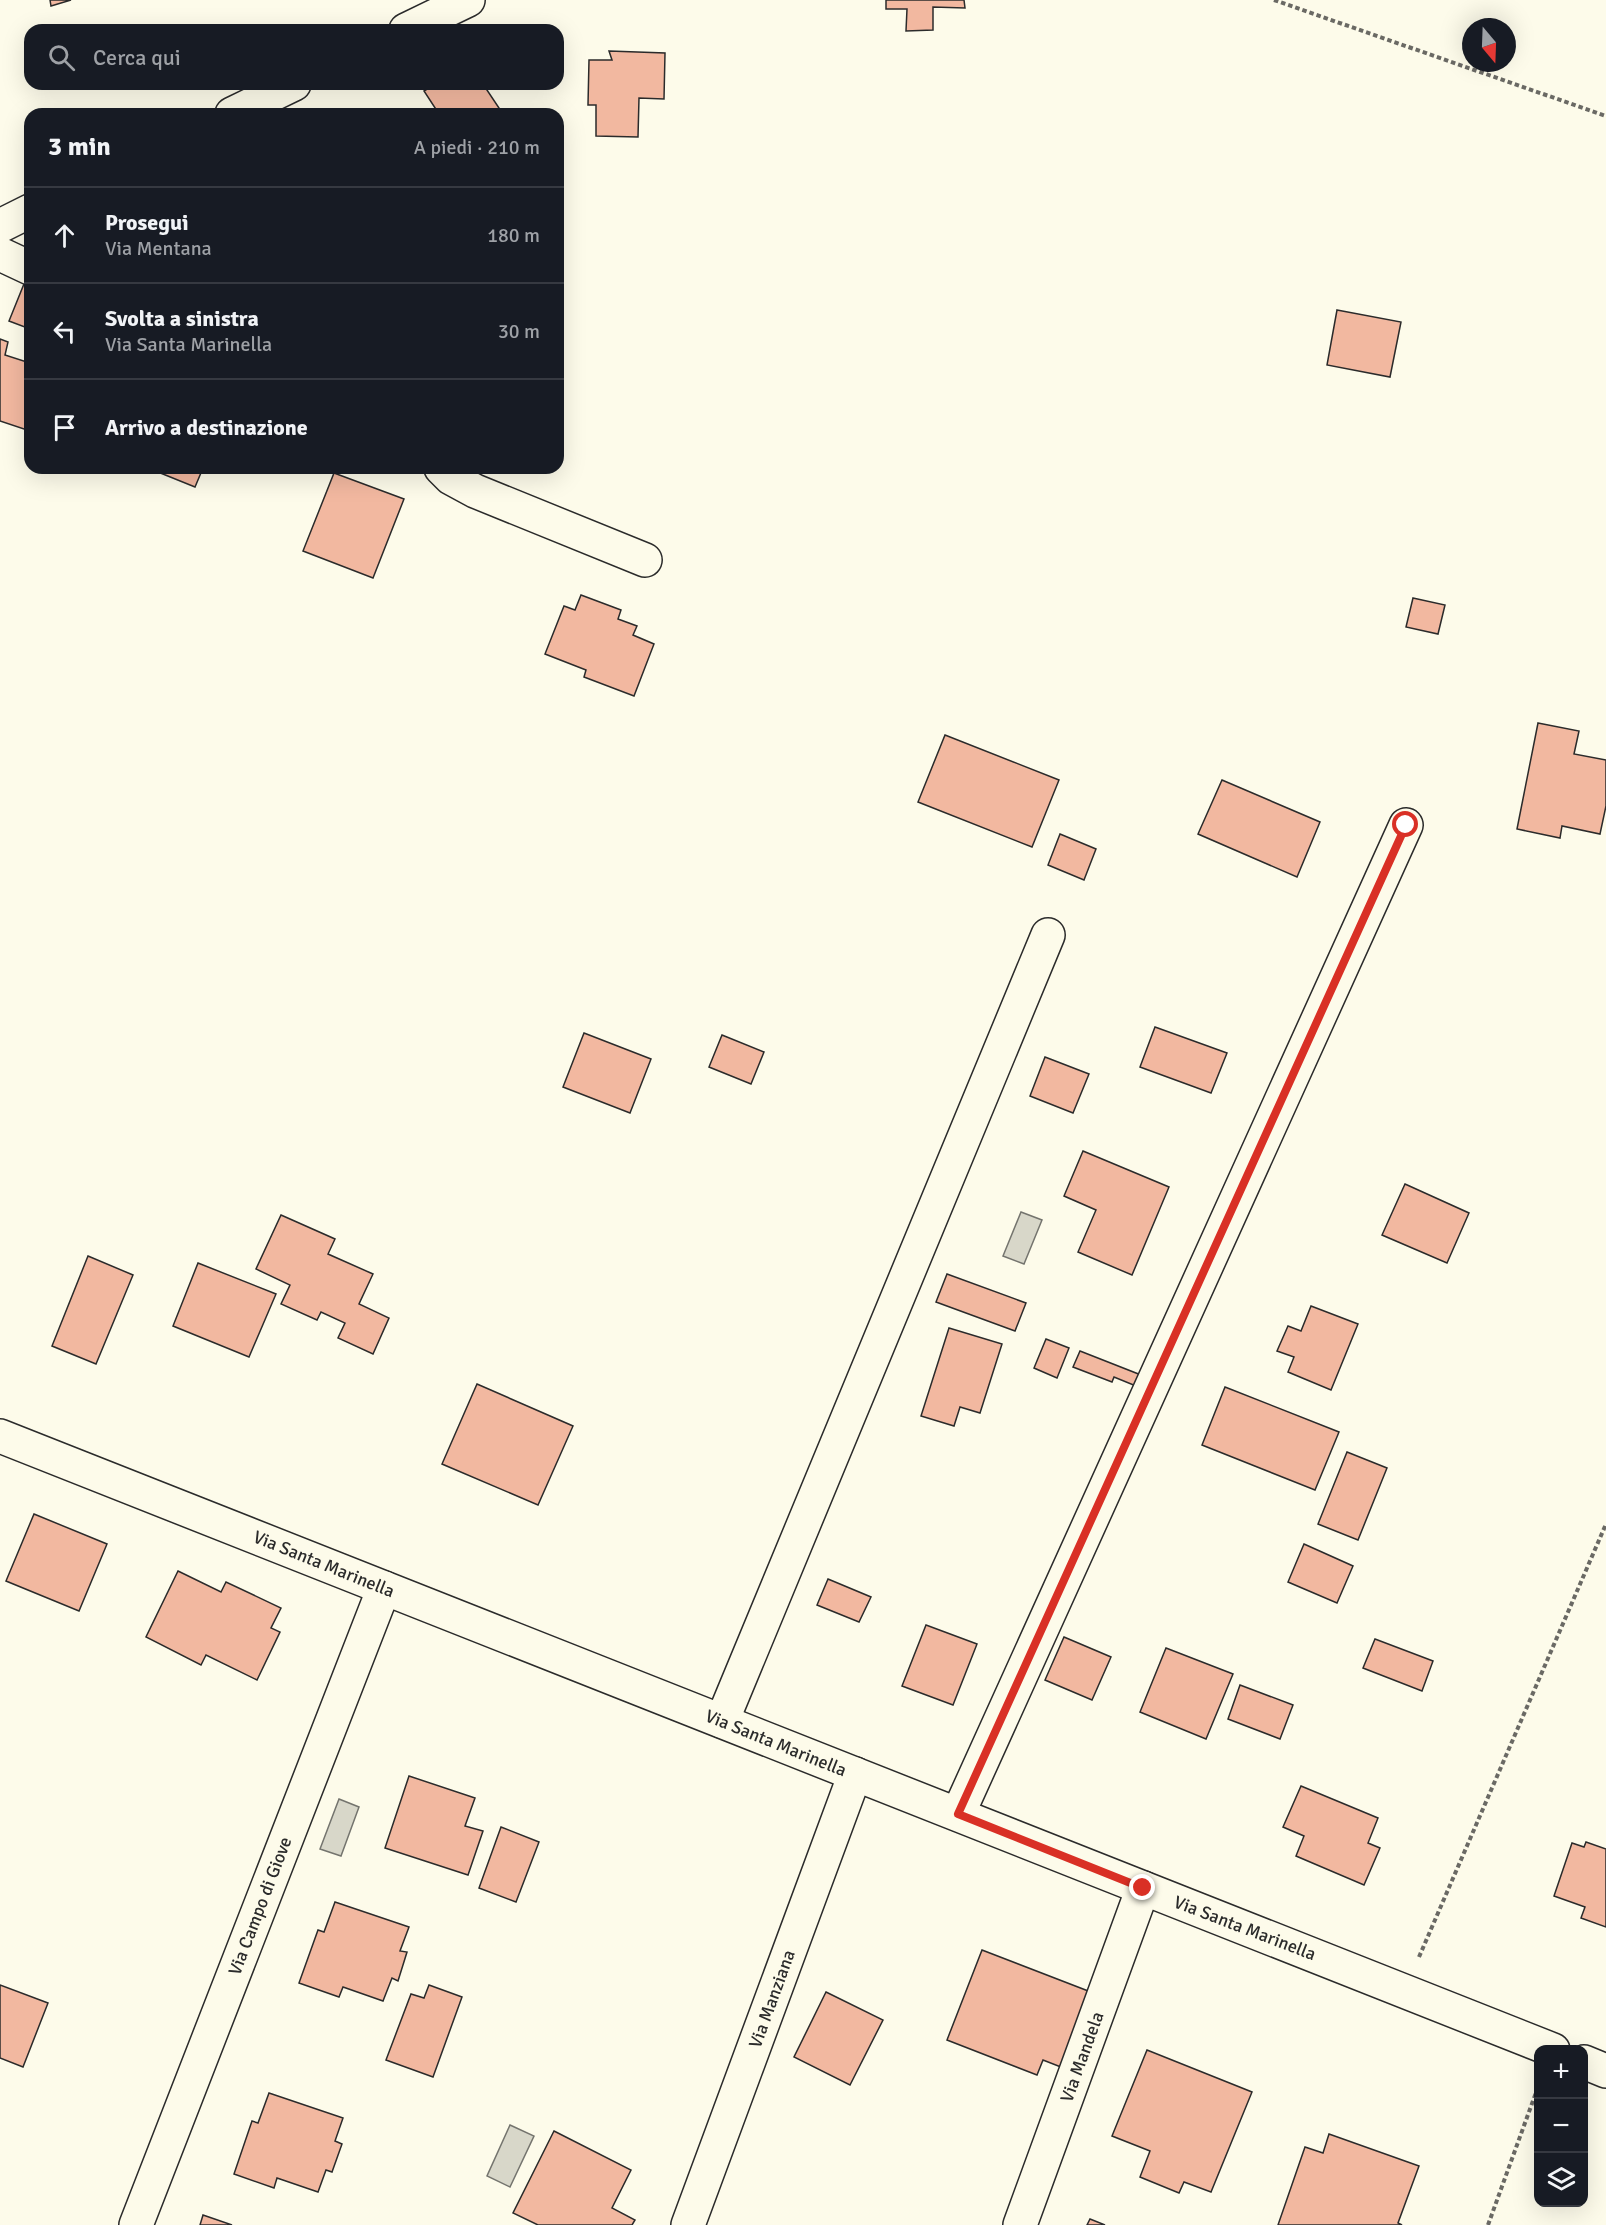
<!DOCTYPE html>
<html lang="it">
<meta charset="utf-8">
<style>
:root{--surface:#171b24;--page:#242831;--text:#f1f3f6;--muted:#9ea1a6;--line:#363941}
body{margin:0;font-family:Signika,sans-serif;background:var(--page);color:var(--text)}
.controls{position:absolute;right:18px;bottom:18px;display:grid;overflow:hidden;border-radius:12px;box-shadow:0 6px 24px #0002}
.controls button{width:54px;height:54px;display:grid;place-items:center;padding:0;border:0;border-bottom:2px solid var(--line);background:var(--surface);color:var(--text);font:30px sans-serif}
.compass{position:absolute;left:1462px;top:18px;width:54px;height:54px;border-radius:50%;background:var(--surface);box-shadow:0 6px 24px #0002;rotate:161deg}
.stop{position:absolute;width:18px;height:18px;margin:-14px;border:4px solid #d93025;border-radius:50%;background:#fff}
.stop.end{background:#d93025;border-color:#fff;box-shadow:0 2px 6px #0008}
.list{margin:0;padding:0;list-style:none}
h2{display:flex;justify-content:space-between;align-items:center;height:78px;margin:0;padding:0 24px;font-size:26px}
h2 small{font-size:20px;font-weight:400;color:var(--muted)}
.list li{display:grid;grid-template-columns:39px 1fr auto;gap:18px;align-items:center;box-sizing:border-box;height:96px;padding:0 24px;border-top:2px solid var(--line)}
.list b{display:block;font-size:22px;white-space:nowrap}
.list p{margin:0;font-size:20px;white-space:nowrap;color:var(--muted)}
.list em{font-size:20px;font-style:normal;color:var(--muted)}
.icon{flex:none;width:33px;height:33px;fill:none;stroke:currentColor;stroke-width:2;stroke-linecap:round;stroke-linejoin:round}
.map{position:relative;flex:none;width:1606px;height:2225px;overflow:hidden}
.search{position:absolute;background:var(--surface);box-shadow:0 6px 24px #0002;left:24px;top:24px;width:540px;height:66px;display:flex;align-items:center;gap:15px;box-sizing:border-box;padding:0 21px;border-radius:18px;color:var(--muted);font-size:22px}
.panel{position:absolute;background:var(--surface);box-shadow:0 6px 24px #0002;left:24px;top:108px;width:540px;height:366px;border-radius:18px}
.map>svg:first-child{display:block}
.water{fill:#d8d7c9;stroke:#74746e;stroke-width:1.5}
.building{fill:#f2b8a0;stroke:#2b2b2b;stroke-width:1.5}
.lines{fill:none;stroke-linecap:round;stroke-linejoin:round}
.minor-casing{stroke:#2b2b2b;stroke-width:36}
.path{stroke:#6a6964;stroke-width:4;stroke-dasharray:4.5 3;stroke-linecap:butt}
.minor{stroke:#fdfbea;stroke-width:33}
.route{stroke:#d93025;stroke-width:8}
.labels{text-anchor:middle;stroke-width:4.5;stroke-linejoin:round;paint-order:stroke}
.street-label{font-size:18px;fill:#2b2b2b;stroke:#fdfbea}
</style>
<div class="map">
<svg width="1606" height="2225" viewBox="0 0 1606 2225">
<rect width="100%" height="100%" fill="#fdfbea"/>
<g class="water">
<polygon points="1021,1212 1042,1220 1024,1264 1003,1256"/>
<polygon points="339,1799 359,1807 341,1856 320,1849"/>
<polygon points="510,2125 534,2136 510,2187 487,2176"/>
</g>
<g class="building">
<polygon points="50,0 71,0 51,6"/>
<polygon points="886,0 964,0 965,8 933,7 933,30 906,31 907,9 886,9"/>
<polygon points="609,51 665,53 664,99 639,98 638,137 596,136 596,105 588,105 589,60 612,60"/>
<polygon points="435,84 483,84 503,114 439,114 424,91"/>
<polygon points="26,279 30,280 30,329 9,321"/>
<polygon points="1337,310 1401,322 1390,377 1327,365"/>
<polygon points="0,339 8,342 5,355 30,363 30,431 0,421"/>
<polygon points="148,468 203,468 195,487"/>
<polygon points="334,473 404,499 373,578 303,551"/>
<polygon points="581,595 621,610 618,619 637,626 633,635 654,644 634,696 584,677 586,670 545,654 564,606 575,610"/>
<polygon points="1413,598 1445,605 1438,634 1406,627"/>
<polygon points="1538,723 1579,731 1574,754 1606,760 1606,806 1600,834 1562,826 1560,838 1517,829"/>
<polygon points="945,735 1059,780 1032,847 918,802"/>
<polygon points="1222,780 1320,822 1297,877 1198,834"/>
<polygon points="1060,834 1096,849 1084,880 1048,865"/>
<polygon points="1155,1027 1227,1053 1211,1093 1140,1067"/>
<polygon points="584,1033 651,1059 630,1113 563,1087"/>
<polygon points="722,1035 764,1052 751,1084 709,1067"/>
<polygon points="1045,1057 1089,1074 1073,1113 1030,1096"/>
<polygon points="1083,1151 1169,1187 1132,1275 1078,1252 1096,1210 1064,1196"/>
<polygon points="1405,1184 1469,1213 1447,1263 1382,1235"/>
<polygon points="281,1215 335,1239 328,1254 373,1274 359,1304 389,1318 373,1354 338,1338 345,1323 321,1312 317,1320 281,1304 290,1285 256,1269"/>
<polygon points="88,1256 133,1275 96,1364 52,1346"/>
<polygon points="198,1263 276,1294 249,1357 173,1326"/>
<polygon points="947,1274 1026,1303 1015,1331 936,1302"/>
<polygon points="1311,1306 1358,1324 1331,1390 1288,1372 1294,1357 1277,1351 1288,1326 1301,1331"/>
<polygon points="949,1328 1002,1344 980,1413 960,1407 954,1426 921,1416"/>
<polygon points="1046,1339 1069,1348 1057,1378 1034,1368"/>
<polygon points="1080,1351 1141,1375 1136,1386 1114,1377 1112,1382 1073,1367"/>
<polygon points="477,1384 573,1426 538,1505 442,1464"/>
<polygon points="1225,1387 1339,1432 1315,1490 1202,1445"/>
<polygon points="1347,1452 1387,1468 1358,1540 1318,1524"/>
<polygon points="34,1514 107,1544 79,1611 6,1581"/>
<polygon points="1304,1544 1353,1566 1337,1603 1288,1582"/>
<polygon points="178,1571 221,1592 226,1582 281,1608 271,1628 280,1632 257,1680 206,1655 201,1665 146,1637"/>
<polygon points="828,1579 871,1597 859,1622 817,1605"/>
<polygon points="926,1625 977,1644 953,1705 902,1686"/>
<polygon points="1064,1637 1111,1657 1092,1700 1045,1680"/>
<polygon points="1375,1639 1433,1661 1422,1691 1363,1668"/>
<polygon points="1166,1648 1233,1674 1206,1739 1140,1712"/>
<polygon points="1240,1685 1293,1705 1280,1739 1228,1719"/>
<polygon points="409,1776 475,1798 465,1826 483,1831 468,1875 385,1848"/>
<polygon points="1301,1786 1378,1818 1368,1843 1380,1848 1364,1885 1296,1856 1304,1836 1283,1827"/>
<polygon points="501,1827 539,1842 516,1902 479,1888"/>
<polygon points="1586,1842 1606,1849 1606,1927 1581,1918 1585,1907 1554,1896 1572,1843 1584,1847"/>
<polygon points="335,1902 409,1927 400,1951 407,1952 398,1981 392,1978 383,2001 343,1987 339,1997 299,1983 318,1930 324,1932"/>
<polygon points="982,1950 1096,1994 1066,2069 1043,2060 1037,2075 947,2040"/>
<polygon points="0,1985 48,2003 23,2067 0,2058"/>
<polygon points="429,1985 462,1997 433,2077 386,2060 411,1994 424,1998"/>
<polygon points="826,1992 883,2020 850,2085 794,2057"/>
<polygon points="1147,2050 1252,2092 1211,2192 1184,2182 1179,2193 1140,2177 1150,2151 1112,2136"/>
<polygon points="269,2093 343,2118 335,2141 342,2144 332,2172 326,2170 318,2192 277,2178 274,2188 234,2174 252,2121 258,2123"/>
<polygon points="554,2131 631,2170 612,2208 635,2220 632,2225 538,2225 513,2213"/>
<polygon points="1329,2134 1419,2166 1398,2223 1402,2225 1278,2225 1305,2147 1323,2153"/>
<polygon points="203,2215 232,2225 200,2225"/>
<polygon points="1090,2219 1105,2225 1087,2225"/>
</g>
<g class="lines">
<defs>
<g id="minor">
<polyline points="406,30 468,0"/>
<polyline points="232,114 294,84"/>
<polyline points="0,226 30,211"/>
<polyline points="0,254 30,268"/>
<polyline points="441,468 451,478 475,491 645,560"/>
<polyline points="0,1436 1553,2050"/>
<polyline points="722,1721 1048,935"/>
<polyline points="958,1814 1406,825"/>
<polyline points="1584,2062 1606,2071"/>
<polyline points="136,2225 384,1588"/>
<polyline points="688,2225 855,1774"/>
<polyline points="1020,2225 1143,1888"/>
</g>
</defs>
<use href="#minor" class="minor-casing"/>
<g class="path">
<polyline points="1274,0 1606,116"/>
<polyline points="1419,1957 1606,1524"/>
<polyline points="1488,2225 1538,2087"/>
</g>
<use href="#minor" class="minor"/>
</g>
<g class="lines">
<polyline class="route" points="1143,1888 958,1814 1406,825"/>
</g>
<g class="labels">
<g class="street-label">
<text transform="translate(324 1564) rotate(22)" y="6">Via Santa Marinella</text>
<text transform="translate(776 1743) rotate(22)" y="6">Via Santa Marinella</text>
<text transform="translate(260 1906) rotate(-69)" y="6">Via Campo di Giove</text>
<text transform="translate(1245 1928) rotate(21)" y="6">Via Santa Marinella</text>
<text transform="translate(772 1999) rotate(-70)" y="6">Via Manziana</text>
<text transform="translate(1082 2057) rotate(-70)" y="6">Via Mandela</text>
</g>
</g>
</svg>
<div class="controls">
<button>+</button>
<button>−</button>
<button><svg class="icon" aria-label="layers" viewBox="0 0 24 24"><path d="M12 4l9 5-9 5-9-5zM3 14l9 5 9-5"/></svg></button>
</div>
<svg class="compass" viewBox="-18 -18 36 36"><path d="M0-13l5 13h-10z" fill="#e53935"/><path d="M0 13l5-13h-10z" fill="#9ea1a6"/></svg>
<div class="stop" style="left:1406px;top:825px"></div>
<div class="stop end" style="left:1143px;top:1888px"></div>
<div class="search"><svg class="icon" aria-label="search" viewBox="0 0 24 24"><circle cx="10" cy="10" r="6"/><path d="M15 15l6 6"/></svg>Cerca qui</div>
<section class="panel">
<h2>3 min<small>A piedi · 210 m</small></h2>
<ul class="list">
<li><svg class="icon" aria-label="ahead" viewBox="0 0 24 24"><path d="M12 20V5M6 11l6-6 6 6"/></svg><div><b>Prosegui</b><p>Via Mentana</p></div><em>180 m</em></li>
<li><svg class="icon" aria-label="left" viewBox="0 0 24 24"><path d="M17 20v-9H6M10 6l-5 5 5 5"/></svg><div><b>Svolta a sinistra</b><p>Via Santa Marinella</p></div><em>30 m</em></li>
<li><svg class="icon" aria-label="arrive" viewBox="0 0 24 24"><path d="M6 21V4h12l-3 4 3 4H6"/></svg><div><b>Arrivo a destinazione</b></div></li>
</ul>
</section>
</div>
